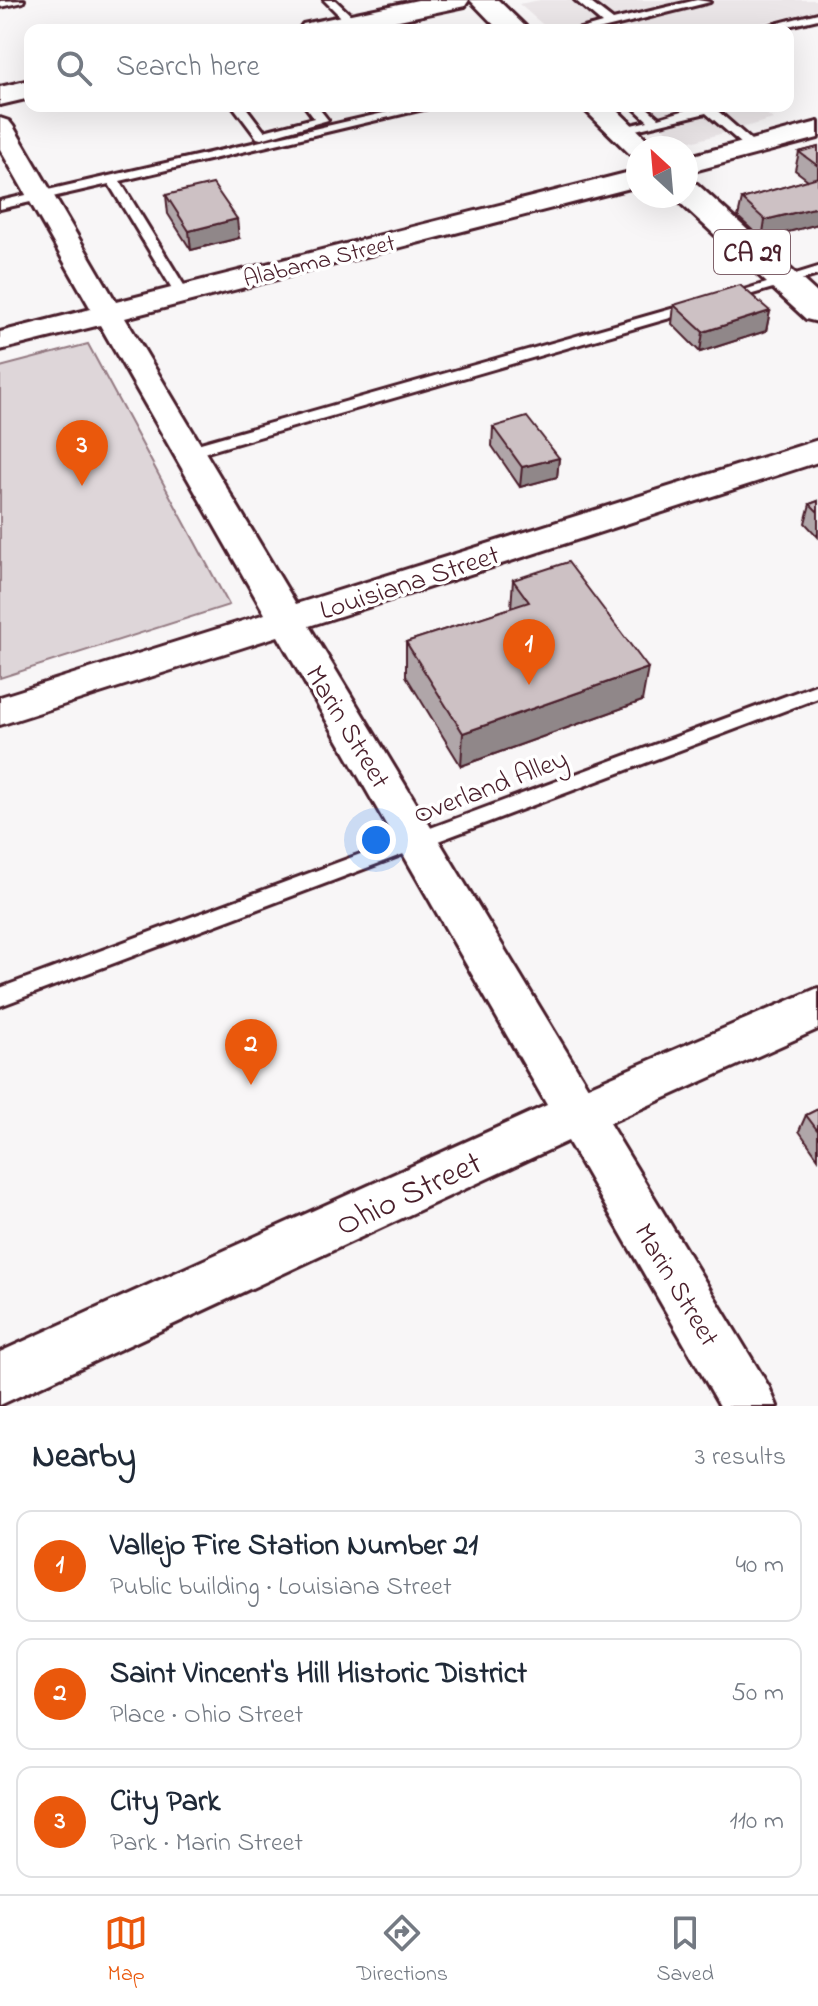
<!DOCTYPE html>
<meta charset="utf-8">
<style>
:root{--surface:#fff;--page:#f2f2f3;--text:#1f2937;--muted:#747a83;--line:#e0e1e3;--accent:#ea580c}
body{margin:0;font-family:"Indie Flower",sans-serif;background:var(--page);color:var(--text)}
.compass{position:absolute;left:626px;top:136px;width:72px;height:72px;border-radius:50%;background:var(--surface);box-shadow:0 8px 32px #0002;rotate:334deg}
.you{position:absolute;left:376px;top:840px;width:28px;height:28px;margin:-20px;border:6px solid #fff;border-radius:50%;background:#1a73e8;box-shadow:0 0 0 12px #1a73e833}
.badge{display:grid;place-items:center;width:52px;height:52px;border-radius:50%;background:var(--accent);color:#fff;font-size:26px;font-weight:700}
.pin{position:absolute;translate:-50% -66px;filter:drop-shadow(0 2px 4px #0008)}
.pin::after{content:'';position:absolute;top:42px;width:28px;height:24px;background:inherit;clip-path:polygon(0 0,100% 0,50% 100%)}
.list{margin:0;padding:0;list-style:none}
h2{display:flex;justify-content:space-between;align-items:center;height:104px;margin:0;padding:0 32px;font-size:34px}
h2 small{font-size:26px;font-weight:400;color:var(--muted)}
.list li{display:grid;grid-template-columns:52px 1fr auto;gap:24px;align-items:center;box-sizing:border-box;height:112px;margin:0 16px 16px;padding:0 16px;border:2px solid var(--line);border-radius:16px}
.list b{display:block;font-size:30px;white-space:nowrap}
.list p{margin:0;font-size:26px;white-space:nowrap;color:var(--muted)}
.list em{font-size:26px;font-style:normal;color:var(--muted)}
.icon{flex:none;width:44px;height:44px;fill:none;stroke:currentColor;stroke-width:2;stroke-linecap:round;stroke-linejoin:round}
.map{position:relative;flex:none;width:818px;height:1406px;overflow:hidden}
.search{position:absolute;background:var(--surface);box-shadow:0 8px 32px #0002;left:24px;right:24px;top:24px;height:88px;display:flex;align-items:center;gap:20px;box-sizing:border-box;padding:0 28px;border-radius:16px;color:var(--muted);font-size:30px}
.sheet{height:488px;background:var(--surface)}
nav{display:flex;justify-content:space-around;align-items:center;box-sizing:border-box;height:112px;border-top:2px solid var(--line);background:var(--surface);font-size:22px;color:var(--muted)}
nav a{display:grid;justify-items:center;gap:4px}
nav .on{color:var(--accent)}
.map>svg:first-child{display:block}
.built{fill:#ebe6e8}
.green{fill:#ded6d9;stroke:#947a82;stroke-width:2}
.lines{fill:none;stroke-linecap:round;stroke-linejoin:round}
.lane-casing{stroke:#4a1f2b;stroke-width:6}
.street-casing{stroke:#4a1f2b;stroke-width:6}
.secondary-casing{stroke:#4a1f2b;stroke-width:6}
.primary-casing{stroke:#4a1f2b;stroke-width:6}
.lane{fill:#fff;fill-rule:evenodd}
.street{fill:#fff;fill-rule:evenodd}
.secondary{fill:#fff;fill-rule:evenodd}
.primary{fill:#fff;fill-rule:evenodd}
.wall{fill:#b0a6a9;stroke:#4a1f2b;stroke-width:2}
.shaded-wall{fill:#908789;stroke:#4a1f2b;stroke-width:2}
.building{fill:#cdc1c4;stroke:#4a1f2b;stroke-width:2}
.labels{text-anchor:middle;stroke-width:7;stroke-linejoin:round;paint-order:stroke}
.far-street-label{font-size:24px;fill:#4a1f2b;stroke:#fff}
.shield{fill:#fff;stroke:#80626b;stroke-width:2}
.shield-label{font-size:26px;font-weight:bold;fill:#4a1f2b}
.street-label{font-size:28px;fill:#4a1f2b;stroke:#fff}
.near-street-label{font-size:34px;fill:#4a1f2b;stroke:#fff}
</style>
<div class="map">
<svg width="818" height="1406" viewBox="0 0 818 1406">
<rect width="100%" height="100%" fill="#f8f6f7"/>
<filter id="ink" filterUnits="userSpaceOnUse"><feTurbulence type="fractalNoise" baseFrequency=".0125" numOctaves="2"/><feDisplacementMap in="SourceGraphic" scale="16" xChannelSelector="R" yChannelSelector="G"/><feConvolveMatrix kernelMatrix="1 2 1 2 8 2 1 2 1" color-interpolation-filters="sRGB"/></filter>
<g filter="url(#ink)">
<g class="built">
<polygon points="540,0 818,0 818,10 732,30 549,30 519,4"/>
<polygon points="638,106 756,106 773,119 695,141 673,136"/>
</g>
<polygon class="green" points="88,344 229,605 0,678 0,367"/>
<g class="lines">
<defs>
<g id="lane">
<polygon points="24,0 23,2 0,7 0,1"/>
<polygon points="324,0 335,0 356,20 356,24 348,24"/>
<polygon points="575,0 587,0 613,20 697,0 710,2 598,30 577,30 602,23"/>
<polygon points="818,13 818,19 771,30 751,30"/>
<polygon points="233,106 245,106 264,131 314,118 305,106 317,106 328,120 261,139 257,138"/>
<polygon points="414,106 436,106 120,181 190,295 183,299 176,295 109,184 0,209 0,201"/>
<polygon points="632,106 645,106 659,118 699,106 712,106 759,147 749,150 706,113 619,134 619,128 648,121"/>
<polygon points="818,267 818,275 725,302 718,298"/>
<polygon points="696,302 703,306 701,309 193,456 183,456 180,452 183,448"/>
<polygon points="818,684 818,698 0,1006 0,988"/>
</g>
<g id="street">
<polygon points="0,118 9,121 13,126 116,302 638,170 638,186 125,318 296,604 818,440 818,462 309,626 588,1087 818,988 818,1029 609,1123 769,1387 777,1406 720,1406 568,1141 0,1405 0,1352 547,1105 278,636 0,725 0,697 265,614 100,325 0,350 0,332 91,309 0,149"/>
<polygon points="818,122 818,138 686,173 686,157"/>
</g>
<g id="secondary">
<polygon points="418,0 469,0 465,6 352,30 299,30 303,24"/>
<polygon points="30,80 30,98 0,105 0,87"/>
</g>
<g id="primary">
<polygon points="470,0 498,0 529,30 499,30"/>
<polygon points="581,106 613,106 656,148 638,148 638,156 630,154"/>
<polygon points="686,182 697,184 818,294 818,322 806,319 675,198 686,196"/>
</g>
</defs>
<use href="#lane" class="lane-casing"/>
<use href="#street" class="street-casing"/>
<use href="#secondary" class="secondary-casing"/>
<use href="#primary" class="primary-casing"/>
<use href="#lane" class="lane"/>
<use href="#street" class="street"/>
<use href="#secondary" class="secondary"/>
<use href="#primary" class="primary"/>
</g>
<g class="wall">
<polygon points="818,147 818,224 762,239 738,217 742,199 808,180 795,170 799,152"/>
<polygon points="166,195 239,238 191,250 168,214"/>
<polygon points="674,305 770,311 766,331 700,352 672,324"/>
<polygon points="493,427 559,458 557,477 520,487 492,446"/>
<polygon points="818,501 818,537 805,523 810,504"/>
<polygon points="513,580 642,701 461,766 406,676 406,642 511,608"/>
<polygon points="818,1109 818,1158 799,1131 806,1115"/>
</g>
<g class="shaded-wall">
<polygon points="818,207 818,224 762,239 765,220"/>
<polygon points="237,219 239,238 191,250 189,231"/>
<polygon points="770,311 766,331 700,352 703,332"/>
<polygon points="559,458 557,477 520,487 522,467"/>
<polygon points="648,668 642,701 461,766 463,733"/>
</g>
<g class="building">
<polygon points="818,147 818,166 799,152"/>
<polygon points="818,177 818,207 765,220 742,199"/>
<polygon points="213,184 237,219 189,231 166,195"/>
<polygon points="740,285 770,311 703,332 674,305"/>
<polygon points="527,417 559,458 522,467 493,427"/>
<polygon points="818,501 818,512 810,504"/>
<polygon points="568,562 648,668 463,733 406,642 529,602 513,580"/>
<polygon points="818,1109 818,1131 806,1115"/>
</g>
</g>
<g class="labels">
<g class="far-street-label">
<text transform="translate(319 260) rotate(-14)" y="8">Alabama Street</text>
</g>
<rect class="shield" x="714" y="230" width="76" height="44" rx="6"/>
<g class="shield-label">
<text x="752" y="261">CA 29</text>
</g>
<g class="street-label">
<text transform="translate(409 581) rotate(-18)" y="10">Louisiana Street</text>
<text transform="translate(349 726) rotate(59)" y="10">Marin Street</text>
<text transform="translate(490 785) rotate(-21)" y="10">Overland Alley</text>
<text transform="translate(678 1284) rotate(59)" y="10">Marin Street</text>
</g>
<g class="near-street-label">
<text transform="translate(408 1192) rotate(-25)" y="12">Ohio Street</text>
</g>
</g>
</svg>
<svg class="compass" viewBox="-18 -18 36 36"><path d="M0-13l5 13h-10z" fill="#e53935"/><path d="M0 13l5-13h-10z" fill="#747a83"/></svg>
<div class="you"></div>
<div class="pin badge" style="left:529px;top:685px">1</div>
<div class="pin badge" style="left:251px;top:1085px">2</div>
<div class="pin badge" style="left:82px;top:486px">3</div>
<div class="search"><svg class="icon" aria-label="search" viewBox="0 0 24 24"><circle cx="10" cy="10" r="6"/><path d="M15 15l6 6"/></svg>Search here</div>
</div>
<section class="sheet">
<h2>Nearby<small>3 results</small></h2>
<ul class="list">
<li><span class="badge">1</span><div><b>Vallejo Fire Station Number 21</b><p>Public building · Louisiana Street</p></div><em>40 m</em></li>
<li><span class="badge">2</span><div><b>Saint Vincent's Hill Historic District</b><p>Place · Ohio Street</p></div><em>50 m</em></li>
<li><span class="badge">3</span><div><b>City Park</b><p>Park · Marin Street</p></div><em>110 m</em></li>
</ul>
</section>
<nav>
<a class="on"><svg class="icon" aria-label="map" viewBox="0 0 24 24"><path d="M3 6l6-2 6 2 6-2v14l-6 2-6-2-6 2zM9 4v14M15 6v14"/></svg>Map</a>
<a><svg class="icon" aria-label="directions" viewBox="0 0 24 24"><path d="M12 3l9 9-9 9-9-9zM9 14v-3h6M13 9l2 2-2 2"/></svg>Directions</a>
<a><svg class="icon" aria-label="saved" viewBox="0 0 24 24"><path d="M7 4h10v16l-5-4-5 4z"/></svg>Saved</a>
</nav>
